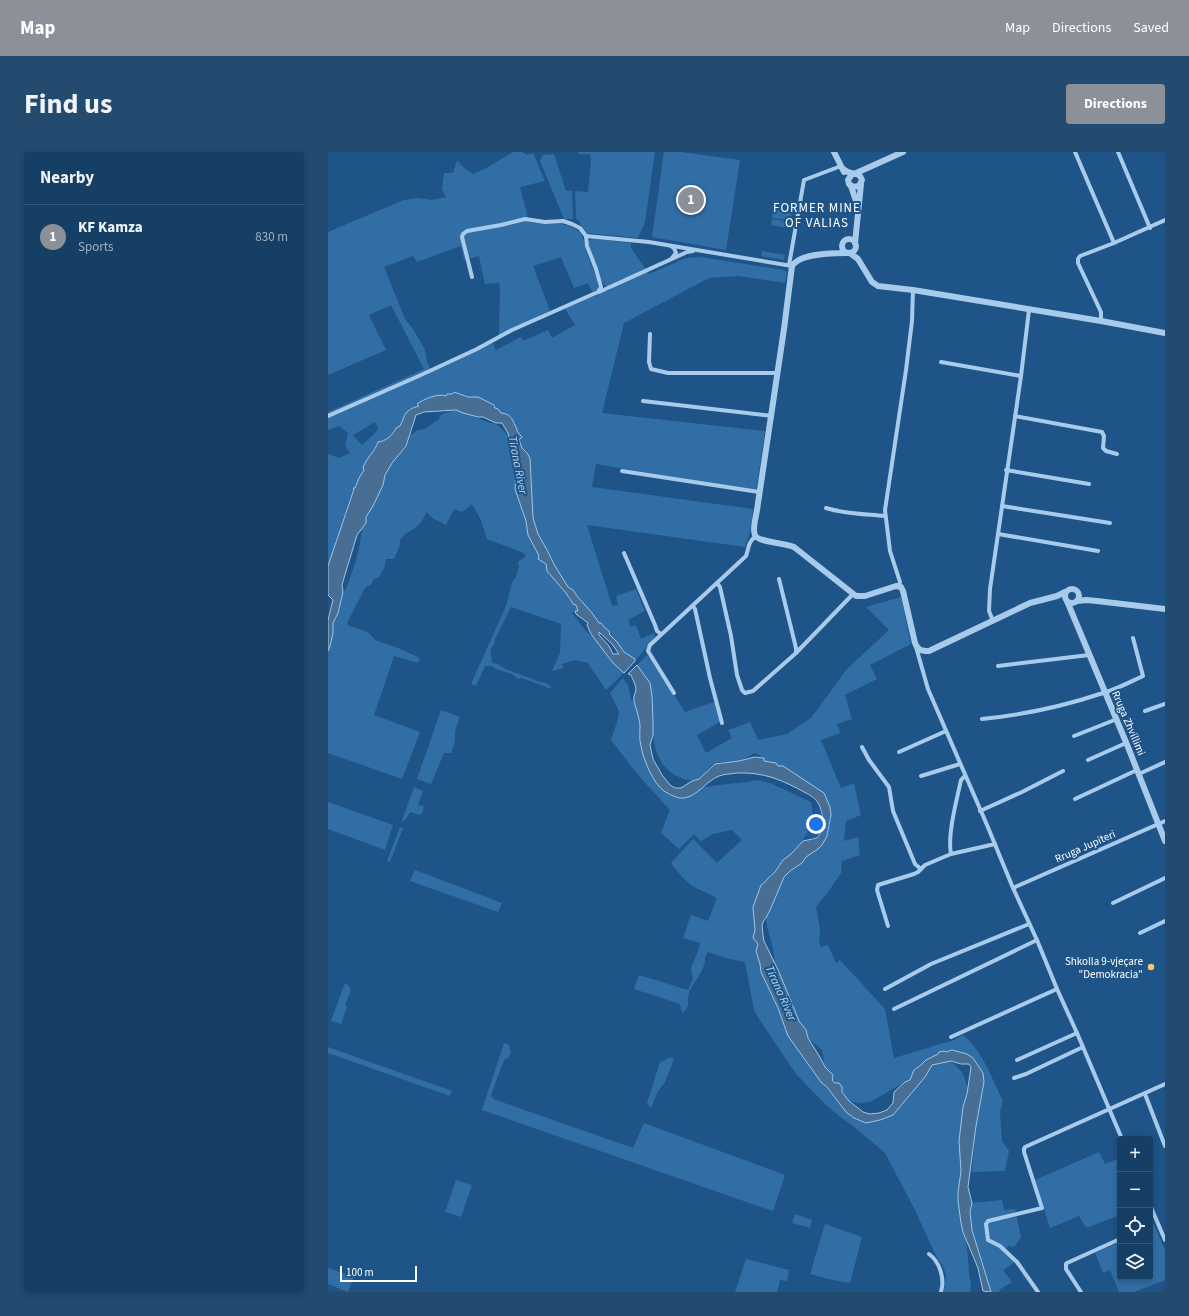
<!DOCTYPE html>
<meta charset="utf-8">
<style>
:root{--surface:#163f66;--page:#234a6f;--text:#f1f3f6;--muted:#9eafbf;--line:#35587a;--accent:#8c9099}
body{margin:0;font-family:"Source Sans 3",sans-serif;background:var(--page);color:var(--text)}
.controls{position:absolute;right:12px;bottom:12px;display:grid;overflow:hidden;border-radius:4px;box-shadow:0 2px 6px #0003}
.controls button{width:36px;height:36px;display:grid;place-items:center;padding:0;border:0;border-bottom:1px solid var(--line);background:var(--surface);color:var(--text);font:20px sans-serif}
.scale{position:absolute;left:12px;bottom:10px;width:77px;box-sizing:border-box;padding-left:4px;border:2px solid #fff;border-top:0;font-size:11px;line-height:14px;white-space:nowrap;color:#fff;-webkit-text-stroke:3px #1e5488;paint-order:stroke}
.you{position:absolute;left:488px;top:672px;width:14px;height:14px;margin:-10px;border:3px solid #fff;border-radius:50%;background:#1a73e8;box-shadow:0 0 0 6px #1a73e833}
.badge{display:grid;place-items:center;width:26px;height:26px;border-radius:50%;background:var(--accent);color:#fff;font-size:13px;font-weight:700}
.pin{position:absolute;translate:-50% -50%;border:2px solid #fff;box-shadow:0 1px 4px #0006}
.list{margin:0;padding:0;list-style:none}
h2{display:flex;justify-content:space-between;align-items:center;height:52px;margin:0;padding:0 16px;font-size:17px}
h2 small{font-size:13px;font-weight:400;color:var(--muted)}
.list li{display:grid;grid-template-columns:26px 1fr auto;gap:12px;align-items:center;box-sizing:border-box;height:64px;padding:0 16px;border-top:1px solid var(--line)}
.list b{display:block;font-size:15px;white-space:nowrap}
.list p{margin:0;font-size:13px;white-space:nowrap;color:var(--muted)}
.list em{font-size:13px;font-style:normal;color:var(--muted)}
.icon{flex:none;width:22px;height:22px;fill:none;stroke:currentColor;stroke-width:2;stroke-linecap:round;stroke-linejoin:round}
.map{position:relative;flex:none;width:837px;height:1140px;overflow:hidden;border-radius:4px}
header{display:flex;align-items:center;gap:24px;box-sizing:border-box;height:56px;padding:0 20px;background:var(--accent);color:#fff}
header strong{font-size:19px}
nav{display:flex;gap:22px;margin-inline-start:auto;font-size:14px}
.intro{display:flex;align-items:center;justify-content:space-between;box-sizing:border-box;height:96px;padding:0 24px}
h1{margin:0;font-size:28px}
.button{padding:10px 18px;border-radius:4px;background:var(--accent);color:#fff;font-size:14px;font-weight:700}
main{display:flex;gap:24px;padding:0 24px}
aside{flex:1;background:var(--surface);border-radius:4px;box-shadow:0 2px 6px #0003}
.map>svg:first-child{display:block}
.green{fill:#326ea6;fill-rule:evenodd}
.water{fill:#486e93;stroke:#9cc7ed;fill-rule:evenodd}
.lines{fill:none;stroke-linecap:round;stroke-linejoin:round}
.minor{stroke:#a8cbeb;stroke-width:4}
.tertiary{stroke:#a8cbeb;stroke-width:6}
.poi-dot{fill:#fac568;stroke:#1e5488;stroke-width:1.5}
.labels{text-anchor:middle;stroke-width:4;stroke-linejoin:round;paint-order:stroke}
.street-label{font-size:11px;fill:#fff;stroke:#1e5488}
.poi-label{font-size:11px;fill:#fff;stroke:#1e5488;text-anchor:end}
.water-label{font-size:12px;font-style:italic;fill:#b4d5f2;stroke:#1e5488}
.quarter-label{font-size:13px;letter-spacing:1px;fill:#fff;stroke:#1e5488}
</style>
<header>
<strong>Map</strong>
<nav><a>Map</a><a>Directions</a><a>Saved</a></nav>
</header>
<div class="intro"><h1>Find us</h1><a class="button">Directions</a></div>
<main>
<aside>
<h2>Nearby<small></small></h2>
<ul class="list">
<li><span class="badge">1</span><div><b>KF Kamza</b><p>Sports</p></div><em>830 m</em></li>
</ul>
</aside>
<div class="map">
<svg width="837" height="1140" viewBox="0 0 837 1140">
<rect width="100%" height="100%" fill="#1e5488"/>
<g class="green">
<path d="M185 0H194L199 3 205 1 217 29 192 35 201 70C216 73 246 67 254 84 257 90 257 98 260 105 264 115 270 126 270 137L264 140 260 131 246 136 233 105 205 114 222 159 171 183 172 138 171 131 157 132 151 104 136 108 133 94 89 110 85 104 56 115 77 167 85 177 96 196 98 202 99 210 102 217 0 262V260L96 217 63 153 41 163 58 198 0 223V80L76 48 90 46 104 48 118 45 114 37 116 21H125L129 9 131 10 135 15 145 22 160 15Z"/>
<polygon points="250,0 327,0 317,70 310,86 259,81 255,77 251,69 248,67 247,39 260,40 263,7 262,2 251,2"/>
<polygon points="336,0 353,0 412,8 398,98 324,85"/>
<polygon points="226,2 238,39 244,39 245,67 236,67 212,9 215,3"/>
<polygon points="445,58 464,61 462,68 444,66"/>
<polygon points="444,67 462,70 461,76 443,73"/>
<path d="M267 87 303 91V96L321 122 358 106 372 105 456 118 459 120 457 131 410 124 381 126 296 171 274 261 437 279 428 339 268 312 264 335 425 357 422 380 417 395 259 373 284 454 290 453 288 444 308 437 317 459 300 468 303 475 308 473 313 487 326 481 327 485 307 509C305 505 301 503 297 500 295 499 282 482 281 479L277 476 273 472 271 471 264 461 249 444 245 438 240 435 227 414 224 406 210 382 205 366 202 306 192 293V283L189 279 182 263C176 262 172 260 167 256 165 255 164 252 160 250 150 245 137 245 126 240 121 245 111 243 103 245 99 246 96 250 93 253 89 255 85 255 81 257L72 274 67 278V281L54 290H50L44 302 38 310 35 321 31 326 22 346 0 414V302L11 306 22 301 17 294 20 281 11 274 0 278V265L94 225 165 191 168 198 193 185 195 189 220 178 224 186 247 173 237 157 276 140 284 138C280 135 275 133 273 128 269 121 260 95 261 88ZM47 270 50 276 48 280 34 293 25 283Z"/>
<polygon points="434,99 457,103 456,108 433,104"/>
<path d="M128 258 162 271C170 271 177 279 181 286L188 322 187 337 198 369 200 383 214 410 218 412 219 419 238 441 241 448 248 453 250 459 244 460C245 464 248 465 250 469 255 475 257 480 264 484L265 483 285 511 296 521 278 538 259 510H254L247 508 234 512 235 516 224 519 232 501 233 472 183 455 167 487C167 491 165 494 163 497 162 502 164 507 164 511L170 512 177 517 212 530C218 530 221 532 224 537L194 526 190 527 184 522 168 517 164 514H157L148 534 143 532 178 454 184 430 188 425 191 415 190 410 197 405V402L191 399 159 387 153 368 144 352 134 360 126 357 118 373 104 366 99 360 94 369 87 376 77 382 72 388V393L66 407H58L57 414 51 425 45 428 44 432 37 436 19 471 21 474C30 476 42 479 47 488L70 496 90 505 92 507 90 511 66 504 46 563 92 580 74 627 0 601V499L2 494 5 481V471L10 461 15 440 18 437 28 409 32 391 34 376 38 371V365L45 354 55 333 57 323 64 311 78 294 83 282H85L89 278 97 277 111 267 112 264 114 262Z"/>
<path d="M573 445 583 492 542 513 549 527 517 543 524 567 509 572 512 581 493 588 513 636 526 631 533 663 518 669 516 689 530 685 532 703 514 709 513 721 500 740 488 755 492 777 491 791 493 795 500 793 508 811 512 808 557 857 566 906 626 888 635 883C655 899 664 927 675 949L672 960 674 989 681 999 677 1019 644 1020 648 974 656 930 655 921 645 906 618 900 610 902 598 908 593 913 586 918 582 928 577 930 542 950 530 951 521 949 514 940V935L506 930 503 921 497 915 494 898 480 886 478 878 474 875 471 869 470 866 462 849 447 812 445 797 439 774 438 766 456 725 462 719 474 711 478 705 490 697 502 655 496 641 455 614H450L441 609H436V606L427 601C422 603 414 609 411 609 404 611 393 608 386 612 378 616 375 628 365 628 359 629 350 625 345 622 314 599 331 564 322 533 321 528 312 518 309 513L319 503 322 506 357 560 386 550 392 570 369 583 378 601 404 586 400 578 422 570 430 588 459 582 483 566 519 517 561 478 538 455Z"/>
<path d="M295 526 300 533 303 547 306 550 309 557 312 573V584L323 623 335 638 347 645 354 646 364 643 373 636 390 633 419 630 429 628 442 631 483 650C488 668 476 691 463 703 461 705 457 706 455 708 453 710 452 714 451 716 447 720 442 722 439 726 437 729 436 731 433 733L426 764 427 778 425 786 430 791 428 799 432 812 433 820 450 856 460 884 493 930 499 935 505 943 526 966 565 963 597 925 604 913 620 909 625 911 634 920 640 936 639 942 635 955 631 989 633 1019 630 1040 633 1071 638 1088 640 1104 641 1123 643 1131 642 1140H616L618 1123 615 1114 607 1102 587 1058 557 1001 530 978 511 964 496 951 468 922 433 870 426 858 417 810 397 806 380 800 377 805C378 820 363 830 360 845 359 854 363 853 354 861L352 852 306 837 311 823 360 838 365 826C361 813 364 815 368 804 370 800 371 795 372 791L355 786 363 763 380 769 389 746 364 734 354 725 343 711 365 687 389 711 414 688 404 678 385 682 373 689 366 682 351 697 333 681 342 658 311 624 283 588 290 567 291 559 282 541Z"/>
<polygon points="113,558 132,565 127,579 127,589 123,601 116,601 103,632 89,627"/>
<polygon points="86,635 95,639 90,653 96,654 94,661 92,663 82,660 78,667 73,671"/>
<polygon points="0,650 65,673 57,698 0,677"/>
<polygon points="72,675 75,676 62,710 59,709"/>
<polygon points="87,718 174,751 170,760 82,729"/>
<polygon points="17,831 21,834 23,838 17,853 19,855 13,872 3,869"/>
<polygon points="176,891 181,893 183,900 180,906 176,908 163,943 165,947 305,996 316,971 457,1023 445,1059 154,958"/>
<polygon points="0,895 124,939 122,944 0,901"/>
<polygon points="341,905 346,907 337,930 330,939 323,956 319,951 332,910 338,908"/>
<polygon points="771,1000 777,1012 792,1006 792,1063 758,1076 751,1064 722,1076 707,1028"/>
<polygon points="128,1028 144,1033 133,1065 117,1060"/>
<polygon points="674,1048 676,1058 687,1057 693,1085 686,1095 680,1094 676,1101 687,1110 675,1118 684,1130 671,1138 672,1140 663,1140 644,1078 642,1060 644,1051"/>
<polygon points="467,1062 484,1068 482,1076 464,1071"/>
<polygon points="822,1063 837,1098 837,1128 806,1140 791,1140 782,1118 775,1121 767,1101 790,1091 792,1094 792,1125 822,1125"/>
<polygon points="497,1072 534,1085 522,1131 505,1128 482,1122"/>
<polygon points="418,1107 461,1118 459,1129 452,1128 449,1140 407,1140"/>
<polygon points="0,1116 26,1125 20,1140 0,1132"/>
</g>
<g class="water">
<path d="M126 240 140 245H150L166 253 167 256 170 257 173 261C185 262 184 269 189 277V279L194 285 191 288 194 296 199 301 202 306 205 366 210 382 219 398 227 414 240 435 245 438 249 444 264 461 271 471H273L277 476 281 479 282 483 290 491 296 500 307 507V509L296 521 285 511 263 482 259 473 260 471 248 462 247 459H250L248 453 245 452 238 441 219 419 218 412 210 407 211 404 208 398 200 383 198 369 187 337 188 322 186 303 183 300 180 281 174 271H168L155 265H150L135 261 128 258 96 260 88 263 78 294 64 311 57 323 55 333 45 354 38 365V371L29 383 16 426 14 433 15 440 10 461 5 471V481L2 494 0 499V468L5 448 0 443V414L26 337 25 336H27L31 326 36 318 35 316C38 306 47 300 50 290 57 290 66 282 68 276L72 274C78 262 76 258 91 254L89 252C96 247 110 241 118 244L119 242H124ZM271 480 284 492 291 502H285L281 494 271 483Z"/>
<path d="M309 513 322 531 324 544 325 569V583L322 593 325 607 334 623 342 633 347 636H353L364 629 371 627 387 612 411 609 427 605 436 606V609L448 611 450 614H455L496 641 502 655 503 663 499 684 494 693 490 697 478 705 474 711 462 719 456 725 443 756 438 766 436 768 434 773 435 783 436 789 451 820 471 869 478 878 480 886 493 907 497 915 505 923C504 927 504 930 507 931H511L514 935V940L521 949 535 960 542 962 551 961 559 958 565 951 566 940 577 930 582 928 586 918 593 913 598 908 610 902 611 900 616 899 618 900 624 898 639 902 645 906 655 921 656 930 648 974 640 1035 644 1051 642 1060 644 1078 663 1140 655 1139 650 1116 635 1080 633 1071 630 1049V1040L633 1019 631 989 635 955 639 942 643 915 641 912H633L623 909 604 913 597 925 565 963 552 968 538 971 526 966 518 960 499 935 493 930 460 884 450 856 433 820 432 812 428 799 430 792 425 786 427 778 425 755 433 733 437 730 440 726 447 720 455 708 463 702 475 689 489 686C496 678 496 665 492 655 489 647 485 645 478 641 454 628 437 620 409 621 403 622 396 622 391 624 378 629 370 644 356 646 349 647 341 642 336 639 325 631 315 607 313 594 311 587 312 580 312 573 311 565 308 557 306 549 305 545 307 542 308 538 308 533 305 528 303 523L300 522Z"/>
</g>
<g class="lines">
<g class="minor">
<polyline points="747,0 786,91"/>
<polyline points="790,0 822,76"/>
<polyline points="258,84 321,90 464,114"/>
<polyline points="343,94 346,96 348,101 344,106"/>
<polyline points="461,113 476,28 513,14"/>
<polyline points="271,140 359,100 365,99"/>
<polyline points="773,169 773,160 750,111 750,107 752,104 786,91 837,68"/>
<polyline points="322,182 321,210 323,217 340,221 450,221"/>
<polyline points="613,210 693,224"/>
<polyline points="315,249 444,264"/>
<polyline points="0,264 93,223 149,197 184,178 270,140 273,135 268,117 259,94 258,84 252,76 244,72 235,69 217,70 197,67 173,73 139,79 135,82 134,85 144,125"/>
<polyline points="687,264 774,280 776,284 775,296 778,299 789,302"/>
<polyline points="678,318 761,332"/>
<polyline points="294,319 431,340"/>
<polyline points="674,354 782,371"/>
<path d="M498 356C517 362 537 362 557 364"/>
<polyline points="670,382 770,399"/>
<polyline points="296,401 327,473 329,479 333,482"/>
<polyline points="451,427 468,496 468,501"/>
<polyline points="389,431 392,435 403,484 409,523 414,538 417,541 425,539 468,501 525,442"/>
<polyline points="571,434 572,430 562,399 557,358 578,218 584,169 585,138"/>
<polyline points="365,454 367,457 382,526 394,571"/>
<polyline points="665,469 661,459 662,437 693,224 701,158"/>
<polyline points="588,495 600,537 659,673 685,736 709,788 729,837 749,881 794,987"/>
<polyline points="670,514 761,503"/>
<path d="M346 541 320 499 322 493 418 404C421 396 420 390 427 385"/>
<polyline points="817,559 837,552"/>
<path d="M654 567C695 563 736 554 775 541 789 537 802 530 815 524L805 486"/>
<polyline points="746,584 789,567"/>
<polyline points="534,595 541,608 561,635 565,659 587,712 593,717"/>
<polyline points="571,600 618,579"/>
<polyline points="760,608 798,591"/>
<polyline points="811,622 837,610"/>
<polyline points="593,624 632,612"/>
<polyline points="747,647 809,618"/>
<polyline points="652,659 694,640 735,619"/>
<path d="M623 702C619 683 629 647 633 628L637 624"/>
<polyline points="685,736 837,669"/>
<polyline points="785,751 837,726"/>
<polyline points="560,774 549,738 550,733 586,722 590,720 597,713 623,702 667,692"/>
<polyline points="812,781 837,769"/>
<polyline points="557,837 603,812 701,772"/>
<polyline points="566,857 709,788"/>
<polyline points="623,885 729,837"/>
<polyline points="689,908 749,881"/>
<polyline points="686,926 698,922 755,895"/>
<polyline points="817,942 837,994"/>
<polyline points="822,1053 837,1088"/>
<path d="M601 1102C612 1110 617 1127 613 1140"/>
<polyline points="710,1140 689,1110 672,1094 660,1088 658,1072 660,1069 714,1056 696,1000 696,997 697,995 837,932"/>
<polyline points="753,1140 738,1117 738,1112 739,1111 792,1087"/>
</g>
<g class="tertiary">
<polyline points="506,0 516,20"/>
<path d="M515 17C524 25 531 18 534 28L531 34 525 35 521 32 520 28 524 22"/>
<polyline points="526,22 575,0"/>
<polyline points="523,34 530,55"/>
<circle cx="521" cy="94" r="7"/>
<polyline points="527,91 533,32"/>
<path d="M519 101C505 101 472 101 464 114L456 177 429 358C428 365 424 377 427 383 429 390 458 391 466 395L528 444H537L568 434 573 435 575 439 587 491C590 499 594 499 601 499L702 451 729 444 737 440"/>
<polyline points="522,101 530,107 544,130 550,134 585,138 773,169 837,181"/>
<circle cx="744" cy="444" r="7"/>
<polyline points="739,449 800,595 837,689"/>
<polyline points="749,449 758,448 769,449 837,457"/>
</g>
</g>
<circle class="poi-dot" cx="823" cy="815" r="4"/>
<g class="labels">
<g class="street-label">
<text transform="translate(801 571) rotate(67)" y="4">Rruga Zhvillimi</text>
<text transform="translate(757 694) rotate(-24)" y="4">Rruga Jupiteri</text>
</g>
<g class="poi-label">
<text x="815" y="813">Shkolla 9-vjeçare<tspan x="815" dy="13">"Demokracia"</tspan></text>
</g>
<g class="water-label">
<text transform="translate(190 313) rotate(79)" y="4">Tirana River</text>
<text transform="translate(453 841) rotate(66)" y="4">Tirana River</text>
</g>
<g class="quarter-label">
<text x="489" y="60">FORMER MINE<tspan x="489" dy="15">OF VALIAS</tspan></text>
</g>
</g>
</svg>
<div class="controls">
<button>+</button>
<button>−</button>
<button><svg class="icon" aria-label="locate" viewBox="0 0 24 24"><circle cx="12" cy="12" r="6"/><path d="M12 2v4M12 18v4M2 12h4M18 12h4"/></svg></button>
<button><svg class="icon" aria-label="layers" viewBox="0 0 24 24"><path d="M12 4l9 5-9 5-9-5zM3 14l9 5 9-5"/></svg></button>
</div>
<div class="scale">100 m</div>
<div class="you"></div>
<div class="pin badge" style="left:363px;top:48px">1</div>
</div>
</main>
